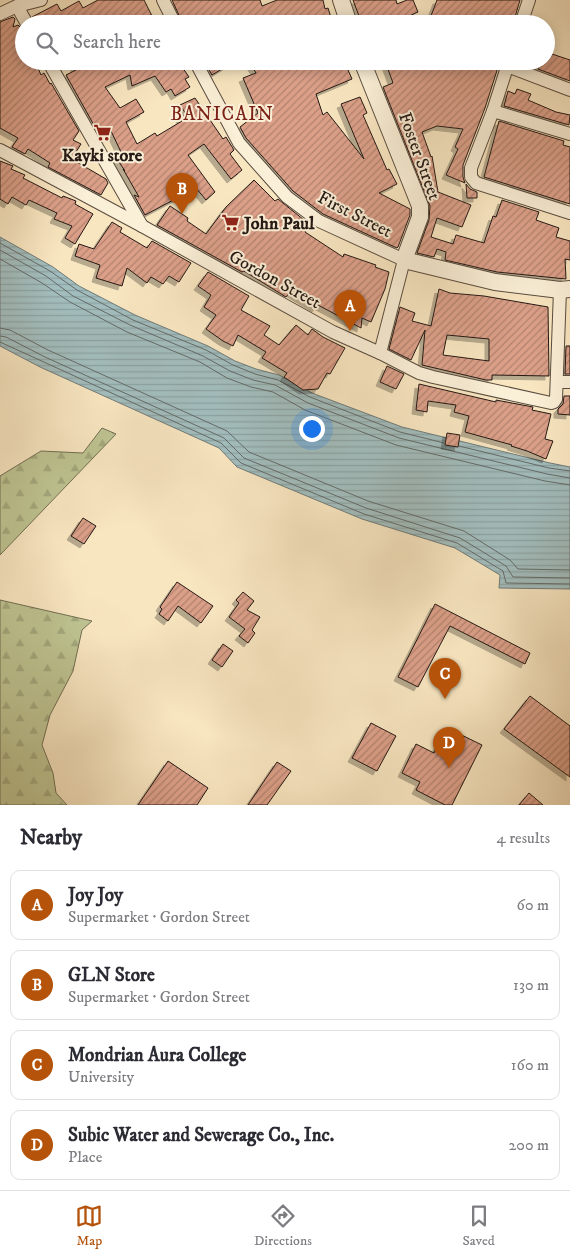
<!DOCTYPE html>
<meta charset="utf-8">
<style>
:root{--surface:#fff;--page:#f7f7f7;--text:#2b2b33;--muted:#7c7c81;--line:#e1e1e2;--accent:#b45309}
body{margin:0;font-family:"IM FELL DW Pica",serif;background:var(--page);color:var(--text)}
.you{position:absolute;left:311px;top:428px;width:18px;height:18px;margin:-12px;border:4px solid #fff;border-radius:50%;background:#1a73e8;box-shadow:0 0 0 8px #1a73e833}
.badge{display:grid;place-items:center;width:32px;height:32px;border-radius:50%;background:var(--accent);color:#fff;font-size:16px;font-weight:700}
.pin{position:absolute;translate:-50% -41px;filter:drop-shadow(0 1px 2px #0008)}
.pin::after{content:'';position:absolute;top:26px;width:18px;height:15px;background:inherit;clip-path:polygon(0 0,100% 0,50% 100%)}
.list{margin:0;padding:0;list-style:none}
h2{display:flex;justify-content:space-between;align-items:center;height:65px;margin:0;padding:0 20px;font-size:21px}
h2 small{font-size:16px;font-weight:400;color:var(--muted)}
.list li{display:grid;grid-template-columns:32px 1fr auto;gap:15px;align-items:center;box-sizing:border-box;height:70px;margin:0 10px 10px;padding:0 10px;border:1px solid var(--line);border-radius:10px}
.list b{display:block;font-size:19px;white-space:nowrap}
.list p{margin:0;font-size:16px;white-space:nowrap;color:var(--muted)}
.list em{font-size:16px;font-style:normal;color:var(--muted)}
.icon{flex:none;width:28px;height:28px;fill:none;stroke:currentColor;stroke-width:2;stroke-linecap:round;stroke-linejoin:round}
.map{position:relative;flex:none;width:570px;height:805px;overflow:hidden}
.search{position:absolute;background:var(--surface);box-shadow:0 2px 12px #0003;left:15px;right:15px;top:15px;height:55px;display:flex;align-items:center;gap:12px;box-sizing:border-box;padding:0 18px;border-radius:28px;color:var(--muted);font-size:19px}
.sheet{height:385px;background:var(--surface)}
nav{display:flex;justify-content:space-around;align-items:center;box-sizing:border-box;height:70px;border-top:1px solid var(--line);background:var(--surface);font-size:14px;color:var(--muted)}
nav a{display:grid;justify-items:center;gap:2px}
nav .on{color:var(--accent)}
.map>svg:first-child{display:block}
.forest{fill:url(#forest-firs);stroke:#726e53}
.water{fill:url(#water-rules);stroke:#707b79}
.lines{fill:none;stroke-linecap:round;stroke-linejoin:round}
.shore{stroke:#646b68;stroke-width:1}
.building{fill:url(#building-hatch);stroke:#251914;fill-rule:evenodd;filter:url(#shadow)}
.minor-casing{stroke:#5a4c3f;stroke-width:14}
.tertiary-casing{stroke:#5a4c3f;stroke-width:18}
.minor{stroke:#faefd7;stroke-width:12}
.tertiary{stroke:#faefd7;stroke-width:16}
.labels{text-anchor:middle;stroke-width:4;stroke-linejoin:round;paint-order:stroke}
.poi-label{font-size:18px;font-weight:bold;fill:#251914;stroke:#faefd7}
.street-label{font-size:18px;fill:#251914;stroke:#faefd7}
.neighbourhood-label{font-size:19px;letter-spacing:1px;fill:#7a1f14;stroke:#faefd7}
</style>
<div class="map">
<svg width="570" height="805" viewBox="0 0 570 805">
<defs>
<pattern id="forest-firs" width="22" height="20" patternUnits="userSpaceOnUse" patternTransform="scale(1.25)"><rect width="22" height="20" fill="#bec492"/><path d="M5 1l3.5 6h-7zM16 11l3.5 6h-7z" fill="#a3a87d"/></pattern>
<pattern id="water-rules" width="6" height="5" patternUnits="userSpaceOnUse" patternTransform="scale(1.25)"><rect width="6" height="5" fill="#a2bdbd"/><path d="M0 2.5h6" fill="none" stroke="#8ba2a2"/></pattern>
<pattern id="building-hatch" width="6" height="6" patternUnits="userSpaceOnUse" patternTransform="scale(1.25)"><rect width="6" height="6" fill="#dca089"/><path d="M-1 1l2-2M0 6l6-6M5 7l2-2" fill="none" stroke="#b2826f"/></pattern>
<filter id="shadow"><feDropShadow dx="-4" dy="4" stdDeviation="0" flood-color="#0004"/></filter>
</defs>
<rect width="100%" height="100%" fill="#f8e6c1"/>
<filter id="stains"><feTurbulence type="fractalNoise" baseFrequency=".004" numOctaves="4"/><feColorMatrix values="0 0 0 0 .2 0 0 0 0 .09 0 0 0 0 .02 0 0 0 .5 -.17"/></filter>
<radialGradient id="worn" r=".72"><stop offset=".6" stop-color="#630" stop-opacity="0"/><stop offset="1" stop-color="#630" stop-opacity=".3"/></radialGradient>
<g class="forest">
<polygon points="102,428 116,434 0,555 0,476 41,451 83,453"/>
<polygon points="0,600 92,621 82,630 73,671 50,715 42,745 53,773 56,793 67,805 0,805"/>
</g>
<polygon class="water" points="0,237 53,267 79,286 135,315 208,346 235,361 256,369 279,375 312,393 402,427 550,463 570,467 570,589 499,588 500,575 455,548 362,519 237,467 219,448 40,367 0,346"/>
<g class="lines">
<g class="shore">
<polyline points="0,243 50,271 77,290 133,320 206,350 233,365 255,374 278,380 310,397 400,432 444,443"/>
<polyline points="0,250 46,276 73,296 130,325 203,356 230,371 253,380 275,385 308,403 399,438 547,474 570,478"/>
<polyline points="0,259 42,283 70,302 127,332 200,362 227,378 251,387 273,392 305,410 396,445 545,481 570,485"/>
<polyline points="0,328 10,330 48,350 227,431 249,452 368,501 464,531 510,560 518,569 570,570"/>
<polyline points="0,336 6,337 45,357 224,438 244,458 366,508 460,538 506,566 513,577 570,578"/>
<polyline points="0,342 221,443 241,463 364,514 457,543 503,571 506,583 570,584"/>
<polyline points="459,446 549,468 570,471"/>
</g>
</g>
<g class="building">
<polygon points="98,0 144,0 156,24 35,24 32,17 57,4 61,11 79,1 83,8"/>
<polygon points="172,0 260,0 262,6 277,0 323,0 325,9 328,8 333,24 211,24 208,17 196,24 183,24"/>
<polygon points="353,0 396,0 397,4 407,0 413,0 418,12 407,17 409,24 362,24"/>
<polygon points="437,0 520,0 513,24 428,24"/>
<polygon points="13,17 15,19 13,27 18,25 24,31 24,61 35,61 41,75 44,73 50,84 51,83 79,131 73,140 81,144 76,152 79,154 75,161 106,179 108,183 101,195 48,167 50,163 28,149 25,154 12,147 18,138 0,128 0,22"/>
<polygon points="546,52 570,60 570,81 538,69 541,61 546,61"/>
<polygon points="72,61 116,61 120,68 134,61 178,61 189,77 185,79 190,87 175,96 171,89 166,92 155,76 132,86 130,75 105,87 120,108 136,99 144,112 126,122 137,144 155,133 157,136 182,121 180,118 186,114 180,105 195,98 223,139 226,137 234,150 230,154 242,170 231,179 204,144 188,155 215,192 206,200 196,188 145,215 134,195 139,197 123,169 125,171 115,156 121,152 110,129 100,136 66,75 76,70"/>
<polygon points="204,61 235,61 212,75"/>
<polygon points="249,61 344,61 352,79 316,94 323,115 327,112 364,159 341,104 360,97 367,113 363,115 387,170 389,169 397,184 379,193 410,209 410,215 398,247 397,248 323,214 293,191 246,138 240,127 258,113 243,78 256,73"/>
<polygon points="385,61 500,61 485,108 463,165 463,177 465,183 446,175 458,149 455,147 463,129 437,126 422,132 431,157 432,156 438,192 471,205 462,227 437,218 431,237 453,244 456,235 484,243 493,216 496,217 502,200 539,212 536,220 559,228 556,237 570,241 570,260 565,259 566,279 497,272 445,260 446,252 437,249 434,257 417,253 429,220 430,206 383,87 393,83"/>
<polygon points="517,89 531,94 528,100 556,112 570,115 569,125 504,106 508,91 515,94"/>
<polygon points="499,121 564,141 563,145 570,147 570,204 484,177"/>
<polygon points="0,161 13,166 11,169 25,175 23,178 62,198 63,196 76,201 75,204 93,214 75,244 65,238 72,226 54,219 57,213 29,200 26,205 12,197 8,204 0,199"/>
<polygon points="254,180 275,201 278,199 304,220 299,224 306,230 305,232 343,257 344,254 376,265 375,267 389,272 385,289 371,322 362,318 361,328 318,305 316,308 290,292 286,297 244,271 242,272 157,225 170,206 188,218 187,221 206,234 226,207"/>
<polygon points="466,184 470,189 477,192 477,198 467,198"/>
<polygon points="112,222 122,228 120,232 147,248 152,241 191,263 179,282 169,276 163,284 151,277 147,283 127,268 122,286 96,278 100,265 75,256 79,244 94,249"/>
<polygon points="208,272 249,296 241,310 270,326 264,335 279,345 296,325 308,335 312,329 323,337 345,348 330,374 327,373 318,389 303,390 284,377 287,373 262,358 266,352 238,335 233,346 223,341 206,329 216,315 204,307 211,295 198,286"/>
<path d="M439 289 450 293 484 296 548 307 549 376 492 375V380H486L422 365 425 330 411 360 389 349 400 307 415 313 412 321 431 326ZM447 335 489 339V361L443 355Z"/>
<polygon points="566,346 570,346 570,374 565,374"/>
<polygon points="387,366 404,374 396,389 380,382"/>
<polygon points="419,384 496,402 496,400 533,407 532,410 551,414 545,439 553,441 546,459 527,451 511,446 512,445 465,432 469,416 454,412 456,405 428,401 427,412 416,410"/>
<polygon points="564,396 570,396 570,415 558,414 558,409 563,404"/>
<polygon points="447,433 460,435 458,447 445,445"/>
<polygon points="83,518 96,526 84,544 71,536"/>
<polygon points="177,582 213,606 201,623 178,606 168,621 159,614 162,609 160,607"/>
<polygon points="243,592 254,601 247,610 260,617 252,630 255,633 248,643 239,636 245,629 229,617 239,603 236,600"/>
<polygon points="435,604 530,653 525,664 450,626 418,687 398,677"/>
<polygon points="223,644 233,651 222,667 212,660"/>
<polygon points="530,696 570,726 570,777 504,729"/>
<polygon points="371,723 396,736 377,771 352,758"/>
<polygon points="447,728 482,745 452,805 445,805 416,790 420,782 402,773 416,744 434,753"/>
<polygon points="168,761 208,788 197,805 138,805"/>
<polygon points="277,762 291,771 267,805 248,805"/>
<polygon points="529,793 543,805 519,805"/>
</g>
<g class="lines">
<defs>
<g id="minor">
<polyline points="163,0 175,24"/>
<polyline points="17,6 27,24"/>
<polyline points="0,14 17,6 41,0"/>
<polyline points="521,24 529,0"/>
<polyline points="48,61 142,226"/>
<polyline points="195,61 239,143 287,197 319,221 404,260 380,353"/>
<polyline points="509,61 493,111 471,168 471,177 476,183 570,213"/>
<polyline points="507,66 570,90"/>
<polyline points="493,111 570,134"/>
<polyline points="0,150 142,226 333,332 380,353 419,373 433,377 551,403 554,402 556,399 560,290"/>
<polyline points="557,382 570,382"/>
</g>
<g id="tertiary">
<polyline points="341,0 349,24"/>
<polyline points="362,61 420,206 420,217 404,260 495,282 560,290 570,289"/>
</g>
</defs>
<use href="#minor" class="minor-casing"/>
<use href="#tertiary" class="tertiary-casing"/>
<use href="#minor" class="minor"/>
<use href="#tertiary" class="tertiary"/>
</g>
<defs>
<symbol id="supermarket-bare" viewBox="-9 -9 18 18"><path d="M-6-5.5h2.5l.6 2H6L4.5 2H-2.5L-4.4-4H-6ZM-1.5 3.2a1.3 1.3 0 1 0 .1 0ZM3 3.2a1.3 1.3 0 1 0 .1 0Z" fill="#8f2418" stroke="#faefd7" stroke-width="2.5" paint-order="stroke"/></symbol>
</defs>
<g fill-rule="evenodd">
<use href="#supermarket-bare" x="90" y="120" width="25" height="25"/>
<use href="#supermarket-bare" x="218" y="210" width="25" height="25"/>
</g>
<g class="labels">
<g class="poi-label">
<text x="102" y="161">Kayki store</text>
<text x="244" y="229" text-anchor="start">John Paul</text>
</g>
<g class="street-label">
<text transform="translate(420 156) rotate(70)" y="6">Foster Street</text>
<text transform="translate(355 214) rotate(27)" y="6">First Street</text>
<text transform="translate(275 279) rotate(29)" y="6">Gordon Street</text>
</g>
<g class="neighbourhood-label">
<text x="222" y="120">BANICAIN</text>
</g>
</g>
<rect width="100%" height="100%" filter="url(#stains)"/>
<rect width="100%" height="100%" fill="url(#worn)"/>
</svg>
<div class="you"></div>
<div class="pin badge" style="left:350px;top:331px">A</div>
<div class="pin badge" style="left:182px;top:214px">B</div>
<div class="pin badge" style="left:445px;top:699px">C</div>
<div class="pin badge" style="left:449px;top:768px">D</div>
<div class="search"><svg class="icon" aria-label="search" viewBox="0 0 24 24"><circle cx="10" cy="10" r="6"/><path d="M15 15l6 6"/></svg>Search here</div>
</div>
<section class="sheet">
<h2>Nearby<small>4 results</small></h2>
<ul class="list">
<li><span class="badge">A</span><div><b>Joy Joy</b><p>Supermarket · Gordon Street</p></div><em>60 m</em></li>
<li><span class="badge">B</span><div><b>GLN Store</b><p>Supermarket · Gordon Street</p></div><em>130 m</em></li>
<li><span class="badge">C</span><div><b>Mondrian Aura College</b><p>University</p></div><em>160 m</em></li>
<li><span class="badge">D</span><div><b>Subic Water and Sewerage Co., Inc.</b><p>Place</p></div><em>200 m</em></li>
</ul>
</section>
<nav>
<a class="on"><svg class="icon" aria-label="map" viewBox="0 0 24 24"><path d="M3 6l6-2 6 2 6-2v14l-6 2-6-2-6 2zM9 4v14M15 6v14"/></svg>Map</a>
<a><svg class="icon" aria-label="directions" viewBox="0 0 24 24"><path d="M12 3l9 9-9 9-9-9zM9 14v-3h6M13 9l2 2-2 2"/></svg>Directions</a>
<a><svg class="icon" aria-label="saved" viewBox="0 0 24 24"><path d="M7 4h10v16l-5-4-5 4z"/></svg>Saved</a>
</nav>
